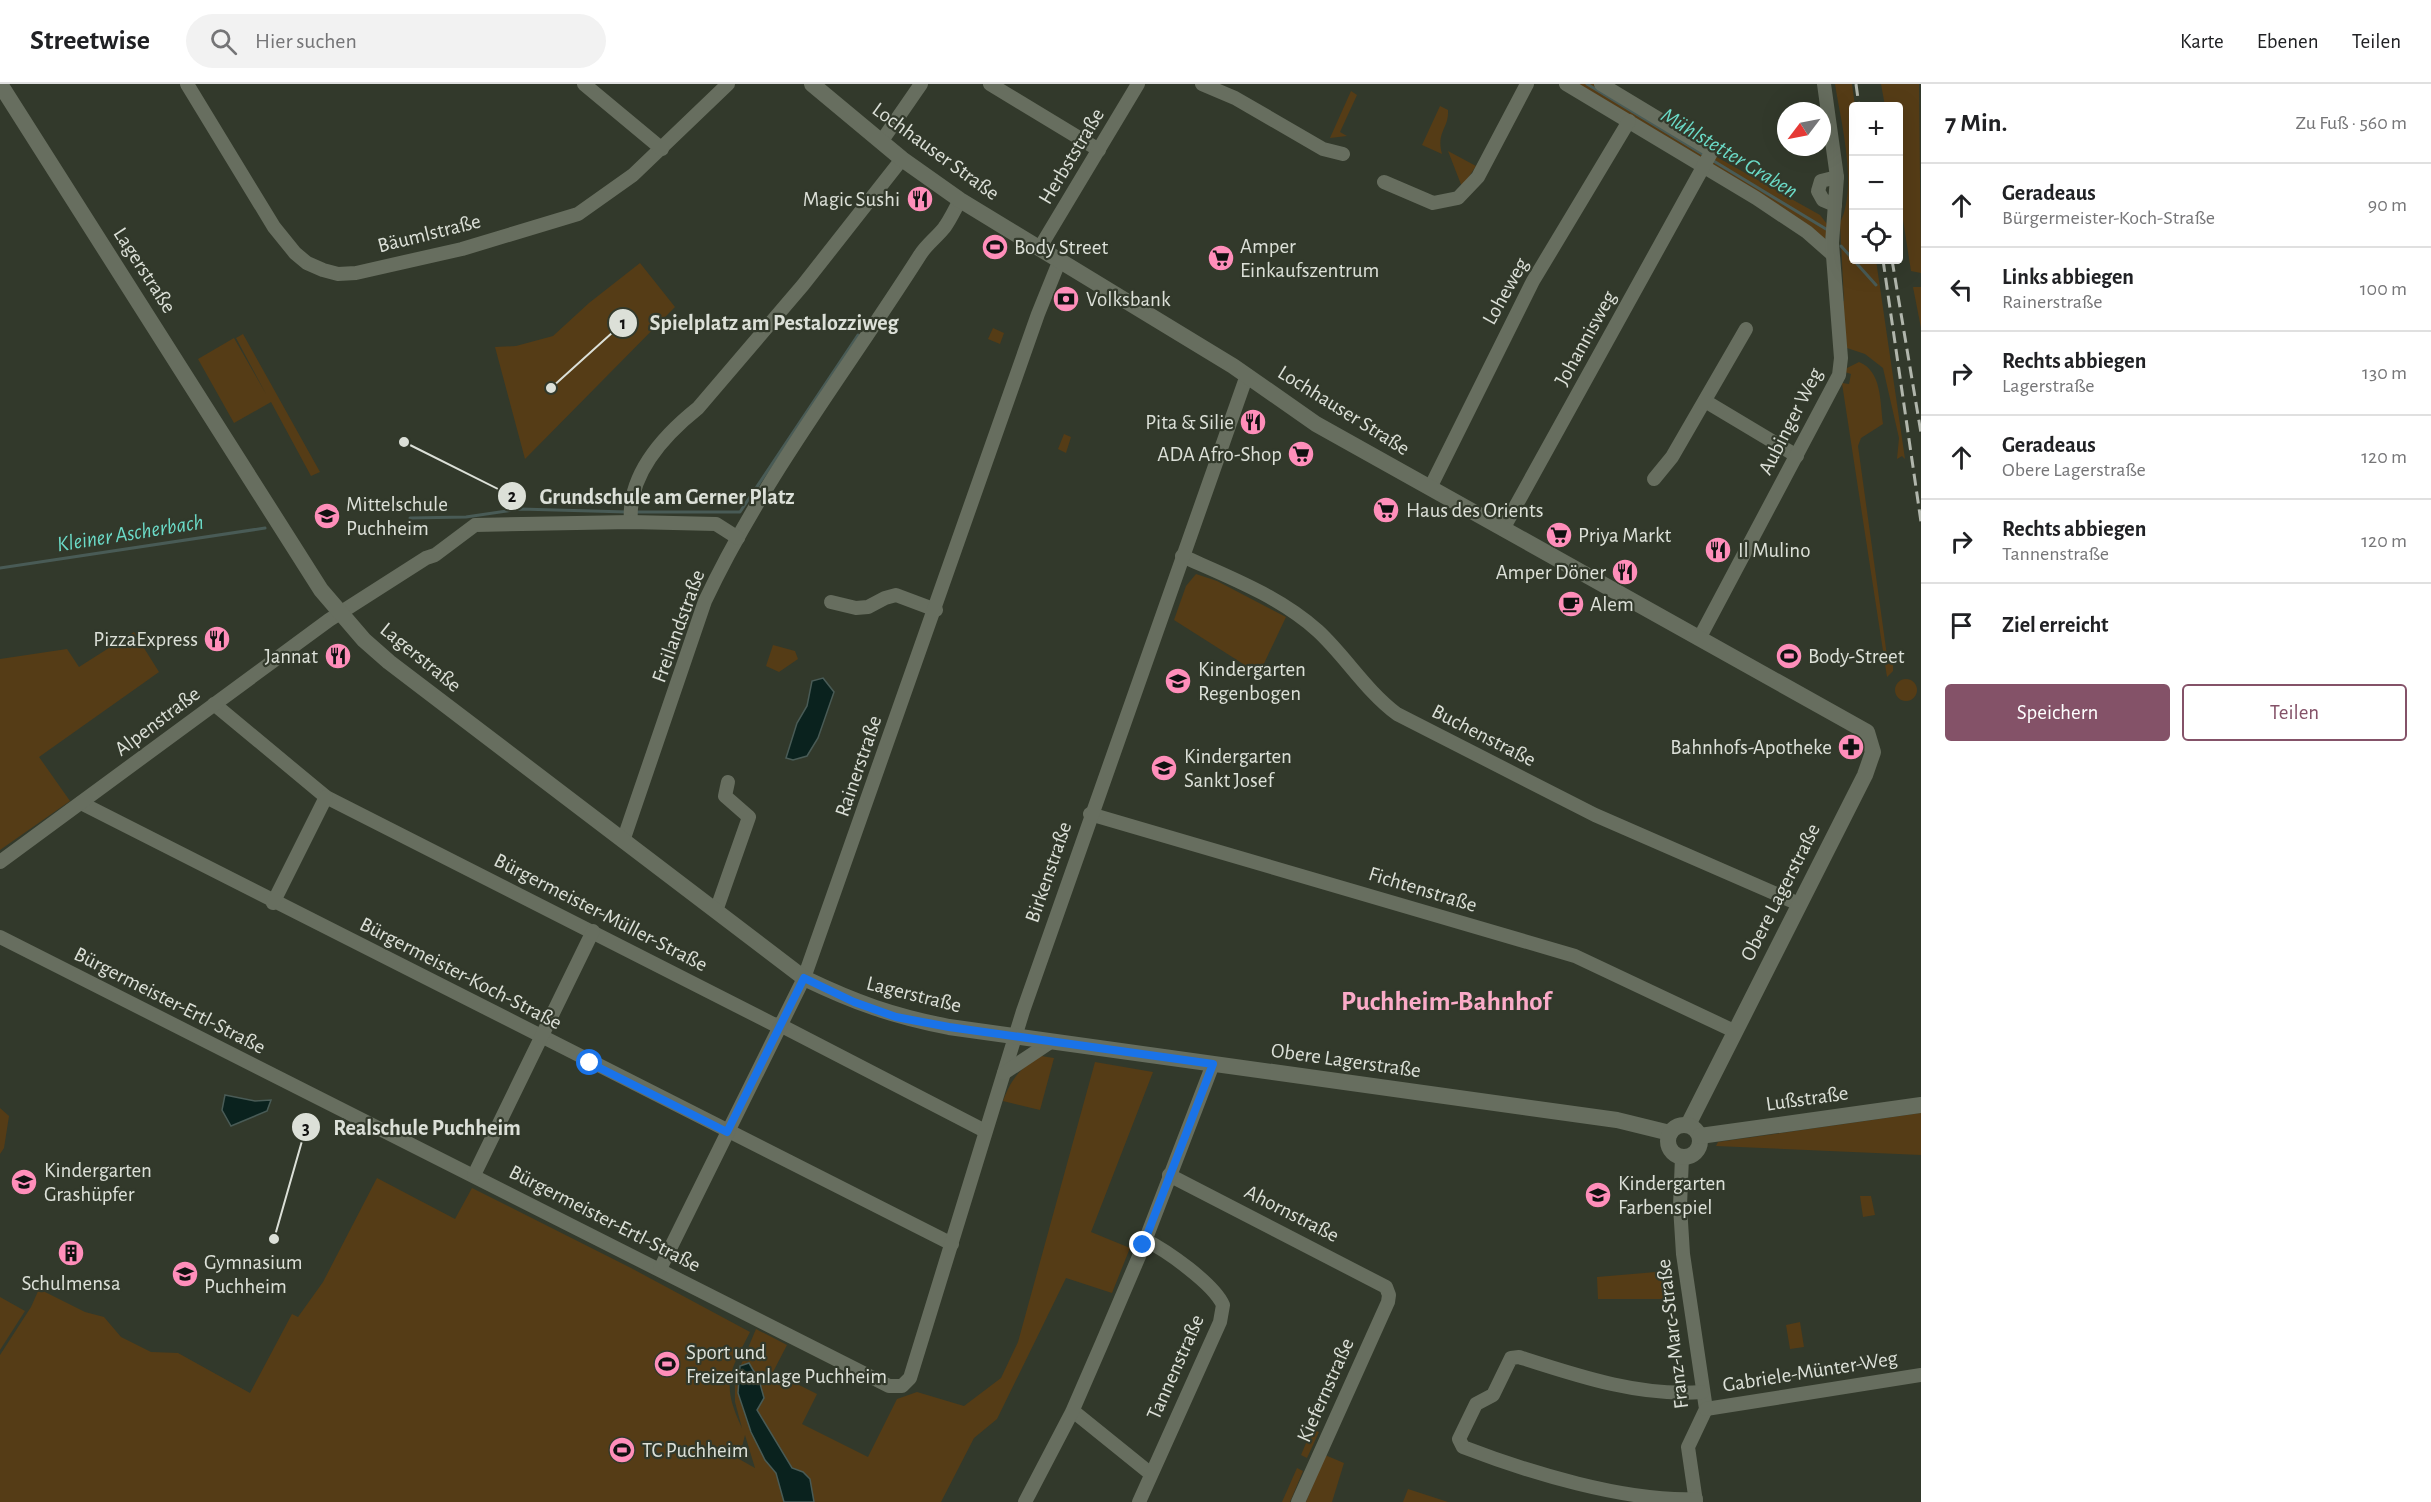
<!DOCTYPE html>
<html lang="de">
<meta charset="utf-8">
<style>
:root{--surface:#fff;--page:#f2f2f2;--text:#202124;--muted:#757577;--line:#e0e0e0;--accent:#845268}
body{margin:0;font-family:"Alegreya Sans",sans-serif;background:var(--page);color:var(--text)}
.controls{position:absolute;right:18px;top:18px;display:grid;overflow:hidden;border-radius:6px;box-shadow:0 6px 24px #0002}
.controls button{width:54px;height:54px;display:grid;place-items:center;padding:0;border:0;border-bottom:2px solid var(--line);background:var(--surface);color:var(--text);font:30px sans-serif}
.compass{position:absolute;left:1777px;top:18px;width:54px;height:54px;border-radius:50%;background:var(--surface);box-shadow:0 6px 24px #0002;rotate:238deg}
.stop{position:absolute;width:18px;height:18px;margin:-14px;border:4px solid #1a73e8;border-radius:50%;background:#fff}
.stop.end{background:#1a73e8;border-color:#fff;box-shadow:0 2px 6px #0008}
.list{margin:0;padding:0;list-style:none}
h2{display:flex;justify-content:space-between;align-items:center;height:78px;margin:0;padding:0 24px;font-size:26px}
h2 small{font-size:20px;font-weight:400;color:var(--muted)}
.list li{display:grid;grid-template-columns:39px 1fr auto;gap:18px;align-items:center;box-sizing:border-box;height:84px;padding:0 24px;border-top:2px solid var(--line)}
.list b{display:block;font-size:22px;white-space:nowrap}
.list p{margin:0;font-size:20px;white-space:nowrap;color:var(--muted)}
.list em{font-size:20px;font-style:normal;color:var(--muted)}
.actions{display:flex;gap:12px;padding:18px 24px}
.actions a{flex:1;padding:14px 0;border:2px solid var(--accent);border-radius:6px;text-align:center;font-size:21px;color:var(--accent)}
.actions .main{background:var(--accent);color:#fff}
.icon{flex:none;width:33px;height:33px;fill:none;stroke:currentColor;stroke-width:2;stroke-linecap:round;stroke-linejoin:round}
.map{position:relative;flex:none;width:1921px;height:1418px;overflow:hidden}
header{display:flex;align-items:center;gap:36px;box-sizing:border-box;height:84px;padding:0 30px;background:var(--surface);border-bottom:2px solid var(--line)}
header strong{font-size:28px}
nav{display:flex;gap:33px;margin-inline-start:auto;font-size:21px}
.search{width:420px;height:54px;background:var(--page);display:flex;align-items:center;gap:15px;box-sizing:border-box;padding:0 21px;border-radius:33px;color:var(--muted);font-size:22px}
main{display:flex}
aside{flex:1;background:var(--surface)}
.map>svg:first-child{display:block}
.green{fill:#553c16;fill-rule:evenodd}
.water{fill:#0a221e;stroke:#495b56;stroke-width:1.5}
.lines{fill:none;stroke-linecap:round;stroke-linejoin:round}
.stream{stroke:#495b56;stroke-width:3}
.minor{stroke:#676e5f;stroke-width:14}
.tertiary{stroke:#676e5f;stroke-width:16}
.rail{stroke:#b1b6ac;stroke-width:3;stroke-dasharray:12 6;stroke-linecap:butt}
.route{stroke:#1a73e8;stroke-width:8}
.labels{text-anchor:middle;stroke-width:4.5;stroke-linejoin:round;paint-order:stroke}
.street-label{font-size:21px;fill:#dce0d8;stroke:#32392b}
.poi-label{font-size:21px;fill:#dce0d8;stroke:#32392b;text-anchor:start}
.water-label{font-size:22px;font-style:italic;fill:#6bdbc8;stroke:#32392b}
.district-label{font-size:27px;font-weight:bold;fill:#fbabc8;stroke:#32392b}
.leader{fill:none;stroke:#dce0d8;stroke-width:2}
.callout-dot{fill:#dce0d8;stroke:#32392b;stroke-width:2}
.mark-label{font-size:18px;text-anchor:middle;font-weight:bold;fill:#111}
.callout-label{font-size:22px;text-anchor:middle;font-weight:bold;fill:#dce0d8;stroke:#32392b;stroke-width:4.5;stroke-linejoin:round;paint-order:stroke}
</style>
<header>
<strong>Streetwise</strong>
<div class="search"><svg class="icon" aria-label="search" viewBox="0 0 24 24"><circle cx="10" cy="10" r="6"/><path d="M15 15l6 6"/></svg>Hier suchen</div>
<nav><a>Karte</a><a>Ebenen</a><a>Teilen</a></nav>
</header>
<main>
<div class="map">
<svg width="1921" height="1418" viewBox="0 0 1921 1418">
<rect width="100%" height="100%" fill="#32392b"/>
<g class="green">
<polygon points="1573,0 1596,0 1705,66 1699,76"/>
<path d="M1835 0H1852L1855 22 1854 176H1876L1905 375 1902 372 1897 375 1899 354 1883 284 1865 270 1847 264 1841 218 1844 217 1840 139C1858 102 1841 39 1835 0Z"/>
<polygon points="1881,0 1919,0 1921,189 1911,187 1899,110 1898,22 1885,22"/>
<polygon points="1351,7 1357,11 1340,48 1347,52 1330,54"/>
<path d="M1440 22 1448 26C1449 45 1436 47 1442 70L1422 61Z"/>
<polygon points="1448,67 1476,82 1462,103"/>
<polygon points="1715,72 1820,131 1827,140 1825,158 1709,82"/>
<polygon points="640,179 675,223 525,375 495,263 516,262 553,252 589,219"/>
<polygon points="1913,203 1921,203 1921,244"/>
<polygon points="993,244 1004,249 1000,260 988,255"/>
<polygon points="243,250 320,388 311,392 271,318 234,339 198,275 234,254 266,310 236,254"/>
<path d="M1859 278C1882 287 1880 318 1883 340L1861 354 1858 362 1888 579 1893 577V587L1887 593 1843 306 1842 299 1849 300 1851 290 1845 288V285Z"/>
<polygon points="1064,350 1071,353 1066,369 1058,365"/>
<polygon points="1196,490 1217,497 1286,533 1259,590 1174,536 1186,502"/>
<polygon points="134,548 159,588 39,673 70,717 0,766 0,575 67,565 79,583"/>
<polygon points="773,561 795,567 798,575 779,588 766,582"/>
<circle cx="1906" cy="606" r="11"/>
<path d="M1041 972 1054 974 1040 1026 1003 1017C1011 995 1021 983 1041 972Z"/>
<path d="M1095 978 1153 988 1091 1148 1130 1164 1112 1209 1066 1194 997 1335 974 1354 941 1418H0V1271L31 1223 39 1205 85 1228 104 1233 121 1253 151 1268 178 1269 250 1309 292 1230 298 1233 323 1198 377 1094 455 1135 472 1104 631 1184 750 1248C729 1289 721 1300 742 1344L735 1318V1295L756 1245 787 1261 773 1288 817 1310 802 1340 868 1373 897 1315 917 1308 964 1322 1001 1294 1018 1258ZM745 1351 755 1384 739 1375Z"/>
<polygon points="0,1024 9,1032 4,1064 0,1070"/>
<polygon points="1921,1029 1921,1071 1716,1062 1718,1058"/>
<polygon points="1860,1112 1871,1112 1875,1131 1863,1133"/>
<polygon points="1668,1177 1670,1177 1674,1215 1598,1215 1597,1193 1668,1187"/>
<polygon points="0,1213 25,1227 0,1266"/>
<polygon points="1800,1238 1804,1263 1790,1265 1786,1241"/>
<polygon points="1312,1345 1319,1348 1307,1374 1301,1371"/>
<polygon points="1325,1371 1344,1379 1332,1418 1306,1418"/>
<polygon points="1297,1384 1303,1387 1290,1418 1282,1418"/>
<polygon points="1408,1405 1448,1418 1403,1418"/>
</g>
<g class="water">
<polygon points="823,594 834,608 818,654 807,672 793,676 786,674 797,639 807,622 812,597"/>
<polygon points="225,1011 255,1017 271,1016 267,1027 231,1042 222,1026"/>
<polygon points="749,1279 759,1296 764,1314 757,1326 792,1384 803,1388 810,1395 814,1418 784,1418 776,1389 765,1376 751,1348 738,1309 740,1282"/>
</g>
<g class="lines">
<g class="stream">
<polyline points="1587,0 1704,71"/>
<polyline points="1712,76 1826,145"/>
<polyline points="1841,162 1876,201"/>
<polyline points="634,428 740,428 858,251"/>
<polyline points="410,434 466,433 520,425 627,428"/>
<polyline points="0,484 265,444"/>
</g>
<g class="minor">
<polyline points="187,0 274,143 295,169 307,179 323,186 338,190 356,189 462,165 578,130 633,91 728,0"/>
<polyline points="584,0 662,65"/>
<polyline points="990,0 1099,66"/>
<polyline points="1202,0 1235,14 1323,65 1343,70"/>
<polyline points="1566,0 1756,114 1807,148 1832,170"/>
<polyline points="881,58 921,0"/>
<polyline points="1384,98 1433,119 1458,114 1478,93 1527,0"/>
<polyline points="1835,121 1823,116 1818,107 1821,97 1837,93"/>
<polyline points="1039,165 1138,0"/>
<polyline points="1705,317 1797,372"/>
<polyline points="1654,395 1672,373 1746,245"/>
<polyline points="1430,404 1533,197 1629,37"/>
<path d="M631 438C627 391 663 352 698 324L803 201 902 75"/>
<polyline points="1503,445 1712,67 1601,0"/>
<path d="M1182 472C1229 493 1279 512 1318 547 1346 573 1366 607 1397 630L1595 731 1799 820"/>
<polyline points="831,518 856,524 868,523 885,514 896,511 936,526"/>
<polyline points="1700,553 1839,291 1841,274 1832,159 1837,93 1824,0"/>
<polyline points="214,620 326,713 773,940 780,941 985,1047"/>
<polyline points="81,719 952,1160"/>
<polyline points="1090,730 1575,872 1734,947"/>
<path d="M623 757 705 517C763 394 847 286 920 171 926 161 936 154 944 144 950 136 955 125 960 116"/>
<polyline points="0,778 329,536 426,474 435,471 475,441 631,438 716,440 738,454"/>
<polyline points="273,819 326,713"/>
<polyline points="716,827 749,733 725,712 728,698"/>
<polyline points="0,853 889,1302 902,1302 910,1294 1023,927 1247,291"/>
<polyline points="1004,989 1052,957"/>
<polyline points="1682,1073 1680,1122 1683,1170 1706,1325 1688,1363 1696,1418"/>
<polyline points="474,1091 593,847"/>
<polyline points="1169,1091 1386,1203 1389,1211 1388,1218 1298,1418"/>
<polyline points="660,1185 804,894 1038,230 1059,178"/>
<polyline points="1706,1325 1921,1291"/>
<polyline points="1073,1327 1151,1390"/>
<path d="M1696 1415C1625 1418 1528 1388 1463 1363L1459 1355 1476 1320 1493 1311 1511 1274 1519 1273C1578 1292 1640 1313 1702 1308"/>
<polyline points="1025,1418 1072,1328 1102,1259 1140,1170 1213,980"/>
<path d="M1139 1418 1220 1238 1223 1221C1214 1200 1166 1166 1145 1156"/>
</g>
<g class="tertiary">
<path d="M0 0 321 506 364 556 389 578 804 894C856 919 893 932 949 943L1617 1036 1670 1049"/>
<polyline points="812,0 902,75 960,116 1233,282 1316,340 1867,648 1873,668 1865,691 1688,1041"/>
<circle cx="1684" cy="1057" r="16"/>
<polyline points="1700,1052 1921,1021"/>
</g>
<g class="rail">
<polyline points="1856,0 1859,22"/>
<polyline points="1883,176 1921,438"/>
<polyline points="1892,176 1921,349"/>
</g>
</g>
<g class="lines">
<polyline class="route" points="590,979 727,1048 804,894 854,918 896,933 949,943 1213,980 1143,1161"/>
</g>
<defs>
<symbol id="restaurant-disc" viewBox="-11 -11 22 22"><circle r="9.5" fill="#ff8eba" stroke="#32392b"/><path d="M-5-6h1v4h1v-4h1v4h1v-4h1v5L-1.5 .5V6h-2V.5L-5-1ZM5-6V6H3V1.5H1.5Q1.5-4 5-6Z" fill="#111"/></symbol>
<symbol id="stadium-disc" viewBox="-11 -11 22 22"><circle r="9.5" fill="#ff8eba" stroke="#32392b"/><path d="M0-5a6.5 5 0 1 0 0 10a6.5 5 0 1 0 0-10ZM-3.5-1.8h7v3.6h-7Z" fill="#111"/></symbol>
<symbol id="supermarket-disc" viewBox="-11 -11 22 22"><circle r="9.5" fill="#ff8eba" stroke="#32392b"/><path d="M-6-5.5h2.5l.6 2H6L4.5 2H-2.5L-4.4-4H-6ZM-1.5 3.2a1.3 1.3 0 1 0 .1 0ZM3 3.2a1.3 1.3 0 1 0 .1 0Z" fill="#111"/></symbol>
<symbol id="bank-disc" viewBox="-11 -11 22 22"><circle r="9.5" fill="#ff8eba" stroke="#32392b"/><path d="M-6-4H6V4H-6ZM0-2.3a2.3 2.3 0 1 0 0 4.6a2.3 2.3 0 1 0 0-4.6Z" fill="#111"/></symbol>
<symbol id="school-disc" viewBox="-11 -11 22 22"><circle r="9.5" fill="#ff8eba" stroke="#32392b"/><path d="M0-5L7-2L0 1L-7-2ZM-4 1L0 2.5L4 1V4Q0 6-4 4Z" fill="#111"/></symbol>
<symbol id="cafe-disc" viewBox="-11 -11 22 22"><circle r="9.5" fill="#ff8eba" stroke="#32392b"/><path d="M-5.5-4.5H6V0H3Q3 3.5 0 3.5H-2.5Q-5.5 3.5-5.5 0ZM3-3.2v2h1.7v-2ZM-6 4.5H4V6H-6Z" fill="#111"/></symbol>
<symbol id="pharmacy-disc" viewBox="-11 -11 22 22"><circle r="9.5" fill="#ff8eba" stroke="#32392b"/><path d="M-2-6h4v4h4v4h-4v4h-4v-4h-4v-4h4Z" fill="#111"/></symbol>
<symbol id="building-disc" viewBox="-11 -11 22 22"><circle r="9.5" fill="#ff8eba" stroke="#32392b"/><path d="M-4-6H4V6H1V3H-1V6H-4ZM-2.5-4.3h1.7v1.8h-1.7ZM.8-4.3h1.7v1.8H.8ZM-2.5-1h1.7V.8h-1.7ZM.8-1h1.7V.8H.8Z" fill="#111"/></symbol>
</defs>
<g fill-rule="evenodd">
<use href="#restaurant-disc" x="905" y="100" width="30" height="30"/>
<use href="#stadium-disc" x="980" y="148" width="30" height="30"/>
<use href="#supermarket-disc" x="1206" y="159" width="30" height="30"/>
<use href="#bank-disc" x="1051" y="200" width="30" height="30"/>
<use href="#restaurant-disc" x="1238" y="323" width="30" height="30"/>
<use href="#supermarket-disc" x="1286" y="355" width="30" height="30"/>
<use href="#supermarket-disc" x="1371" y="411" width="30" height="30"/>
<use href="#school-disc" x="312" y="417" width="30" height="30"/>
<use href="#supermarket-disc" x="1544" y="436" width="30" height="30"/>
<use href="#restaurant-disc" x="1703" y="451" width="30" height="30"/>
<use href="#restaurant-disc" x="1610" y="473" width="30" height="30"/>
<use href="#cafe-disc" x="1556" y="505" width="30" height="30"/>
<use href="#restaurant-disc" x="202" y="540" width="30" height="30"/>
<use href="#restaurant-disc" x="323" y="557" width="30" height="30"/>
<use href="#stadium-disc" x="1774" y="557" width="30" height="30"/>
<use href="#school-disc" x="1163" y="582" width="30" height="30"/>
<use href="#pharmacy-disc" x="1836" y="648" width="30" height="30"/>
<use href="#school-disc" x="1149" y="669" width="30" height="30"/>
<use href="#school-disc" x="9" y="1083" width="30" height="30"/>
<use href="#school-disc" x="1583" y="1096" width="30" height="30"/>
<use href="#building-disc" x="56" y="1154" width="30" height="30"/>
<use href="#school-disc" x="170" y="1175" width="30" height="30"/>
<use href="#stadium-disc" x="652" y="1265" width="30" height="30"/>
<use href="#stadium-disc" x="607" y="1351" width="30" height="30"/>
</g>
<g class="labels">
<g class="street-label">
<text transform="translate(936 67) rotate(36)" y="7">Lochhauser Straße</text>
<text transform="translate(1071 72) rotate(-59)" y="7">Herbststraße</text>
<text transform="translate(429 149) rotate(-14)" y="7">Bäumlstraße</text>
<text transform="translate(145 186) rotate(57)" y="7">Lagerstraße</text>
<text transform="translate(1505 207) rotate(-61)" y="7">Loheweg</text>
<text transform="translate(1585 254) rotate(-61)" y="7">Johannisweg</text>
<text transform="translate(1344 326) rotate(32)" y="7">Lochhauser Straße</text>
<text transform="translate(1790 337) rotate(-63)" y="7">Aubinger Weg</text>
<text transform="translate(678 542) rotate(-70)" y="7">Freilandstraße</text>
<text transform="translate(421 573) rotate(39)" y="7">Lagerstraße</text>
<text transform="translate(157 637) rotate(-37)" y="7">Alpenstraße</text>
<text transform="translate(1484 651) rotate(27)" y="7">Buchenstraße</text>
<text transform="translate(858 682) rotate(-71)" y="7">Rainerstraße</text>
<text transform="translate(1048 788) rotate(-71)" y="7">Birkenstraße</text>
<text transform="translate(1423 805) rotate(17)" y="7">Fichtenstraße</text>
<text transform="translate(1780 808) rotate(-63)" y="7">Obere Lagerstraße</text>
<text transform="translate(601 828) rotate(27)" y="7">Bürgermeister-Müller-Straße</text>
<text transform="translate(461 889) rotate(27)" y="7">Bürgermeister-Koch-Straße</text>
<text transform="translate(914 910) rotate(14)" y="7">Lagerstraße</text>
<text transform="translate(170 916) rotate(27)" y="7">Bürgermeister-Ertl-Straße</text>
<text transform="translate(1346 976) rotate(8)" y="7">Obere Lagerstraße</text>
<text transform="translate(1807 1014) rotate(-8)" y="7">Lußstraße</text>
<text transform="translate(1292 1129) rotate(27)" y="7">Ahornstraße</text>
<text transform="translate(605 1134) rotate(27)" y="7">Bürgermeister-Ertl-Straße</text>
<text transform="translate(1672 1250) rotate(-97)" y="7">Franz-Marc-Straße</text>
<text transform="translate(1175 1283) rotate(-66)" y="7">Tannenstraße</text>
<text transform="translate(1810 1287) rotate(-9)" y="7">Gabriele-Münter-Weg</text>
<text transform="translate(1325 1306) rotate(-66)" y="7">Kiefernstraße</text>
</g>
<g class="poi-label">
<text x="900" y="122" text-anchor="end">Magic Sushi</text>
<text x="1240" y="169">Amper<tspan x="1240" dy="24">Einkaufszentrum</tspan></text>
<text x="1014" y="170">Body Street</text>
<text x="1086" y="222">Volksbank</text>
<text x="1234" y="345" text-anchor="end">Pita &amp; Silie</text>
<text x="1282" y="377" text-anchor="end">ADA Afro-Shop</text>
<text x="346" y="427">Mittelschule<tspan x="346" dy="24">Puchheim</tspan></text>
<text x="1406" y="433">Haus des Orients</text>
<text x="1578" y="458">Priya Markt</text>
<text x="1738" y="473">Il Mulino</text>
<text x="1606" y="495" text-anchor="end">Amper Döner</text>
<text x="1590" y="527">Alem</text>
<text x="198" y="562" text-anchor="end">PizzaExpress</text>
<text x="318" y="579" text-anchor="end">Jannat</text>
<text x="1808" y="579">Body-Street</text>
<text x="1198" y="592">Kindergarten<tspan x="1198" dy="24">Regenbogen</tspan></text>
<text x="1832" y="670" text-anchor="end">Bahnhofs-Apotheke</text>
<text x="1184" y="679">Kindergarten<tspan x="1184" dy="24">Sankt Josef</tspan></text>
<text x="44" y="1093">Kindergarten<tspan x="44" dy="24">Grashüpfer</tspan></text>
<text x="1618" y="1106">Kindergarten<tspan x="1618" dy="24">Farbenspiel</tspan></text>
<text x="204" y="1185">Gymnasium<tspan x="204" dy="24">Puchheim</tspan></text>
<text x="71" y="1206" text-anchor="middle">Schulmensa</text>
<text x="686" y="1275">Sport und<tspan x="686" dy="24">Freizeitanlage Puchheim</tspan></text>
<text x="642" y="1373">TC Puchheim</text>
</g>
<g class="water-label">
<text transform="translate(1730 68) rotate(31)" y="8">Mühlstetter Graben</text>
<text transform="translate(130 448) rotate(-9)" y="8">Kleiner Ascherbach</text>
</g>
<g class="district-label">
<text x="1446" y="926">Puchheim-Bahnhof</text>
</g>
</g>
<path class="leader" d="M551 304L623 239M404 358L512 412M274 1155L306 1043"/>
<g class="callout-dot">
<circle cx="551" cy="304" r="6"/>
<circle cx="404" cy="358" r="6"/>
<circle cx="274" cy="1155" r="6"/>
<circle cx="623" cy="239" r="15"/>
<circle cx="512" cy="412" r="15"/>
<circle cx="306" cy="1043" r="15"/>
</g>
<g class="mark-label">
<text x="623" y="245">1</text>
<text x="512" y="418">2</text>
<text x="306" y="1050">3</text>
</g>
<g class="callout-label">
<text x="774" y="246">Spielplatz am Pestalozziweg</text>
<text x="667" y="420">Grundschule am Gerner Platz</text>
<text x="427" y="1051">Realschule Puchheim</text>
</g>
</svg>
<div class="controls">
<button>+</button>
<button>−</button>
<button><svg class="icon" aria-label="locate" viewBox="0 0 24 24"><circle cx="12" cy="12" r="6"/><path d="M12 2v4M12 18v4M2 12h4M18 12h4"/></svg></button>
</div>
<svg class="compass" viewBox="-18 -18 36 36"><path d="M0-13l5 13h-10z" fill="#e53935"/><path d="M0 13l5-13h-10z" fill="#757577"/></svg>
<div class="stop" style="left:590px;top:979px"></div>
<div class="stop end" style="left:1143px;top:1161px"></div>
</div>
<aside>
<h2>7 Min.<small>Zu Fuß · 560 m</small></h2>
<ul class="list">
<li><svg class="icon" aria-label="ahead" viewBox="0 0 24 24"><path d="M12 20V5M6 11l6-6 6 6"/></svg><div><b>Geradeaus</b><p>Bürgermeister-Koch-Straße</p></div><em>90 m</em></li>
<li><svg class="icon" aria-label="left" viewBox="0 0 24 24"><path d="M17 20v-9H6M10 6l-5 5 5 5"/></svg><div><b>Links abbiegen</b><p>Rainerstraße</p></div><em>100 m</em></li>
<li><svg class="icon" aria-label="right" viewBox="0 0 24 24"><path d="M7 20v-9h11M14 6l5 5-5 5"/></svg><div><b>Rechts abbiegen</b><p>Lagerstraße</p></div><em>130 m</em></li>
<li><svg class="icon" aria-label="ahead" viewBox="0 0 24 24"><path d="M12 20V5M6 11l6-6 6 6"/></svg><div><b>Geradeaus</b><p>Obere Lagerstraße</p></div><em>120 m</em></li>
<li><svg class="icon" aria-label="right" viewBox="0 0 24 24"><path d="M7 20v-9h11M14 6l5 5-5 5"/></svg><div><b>Rechts abbiegen</b><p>Tannenstraße</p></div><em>120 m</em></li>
<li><svg class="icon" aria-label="arrive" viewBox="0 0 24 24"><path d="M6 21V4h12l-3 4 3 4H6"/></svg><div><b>Ziel erreicht</b></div></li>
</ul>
<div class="actions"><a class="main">Speichern</a><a>Teilen</a></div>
</aside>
</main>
